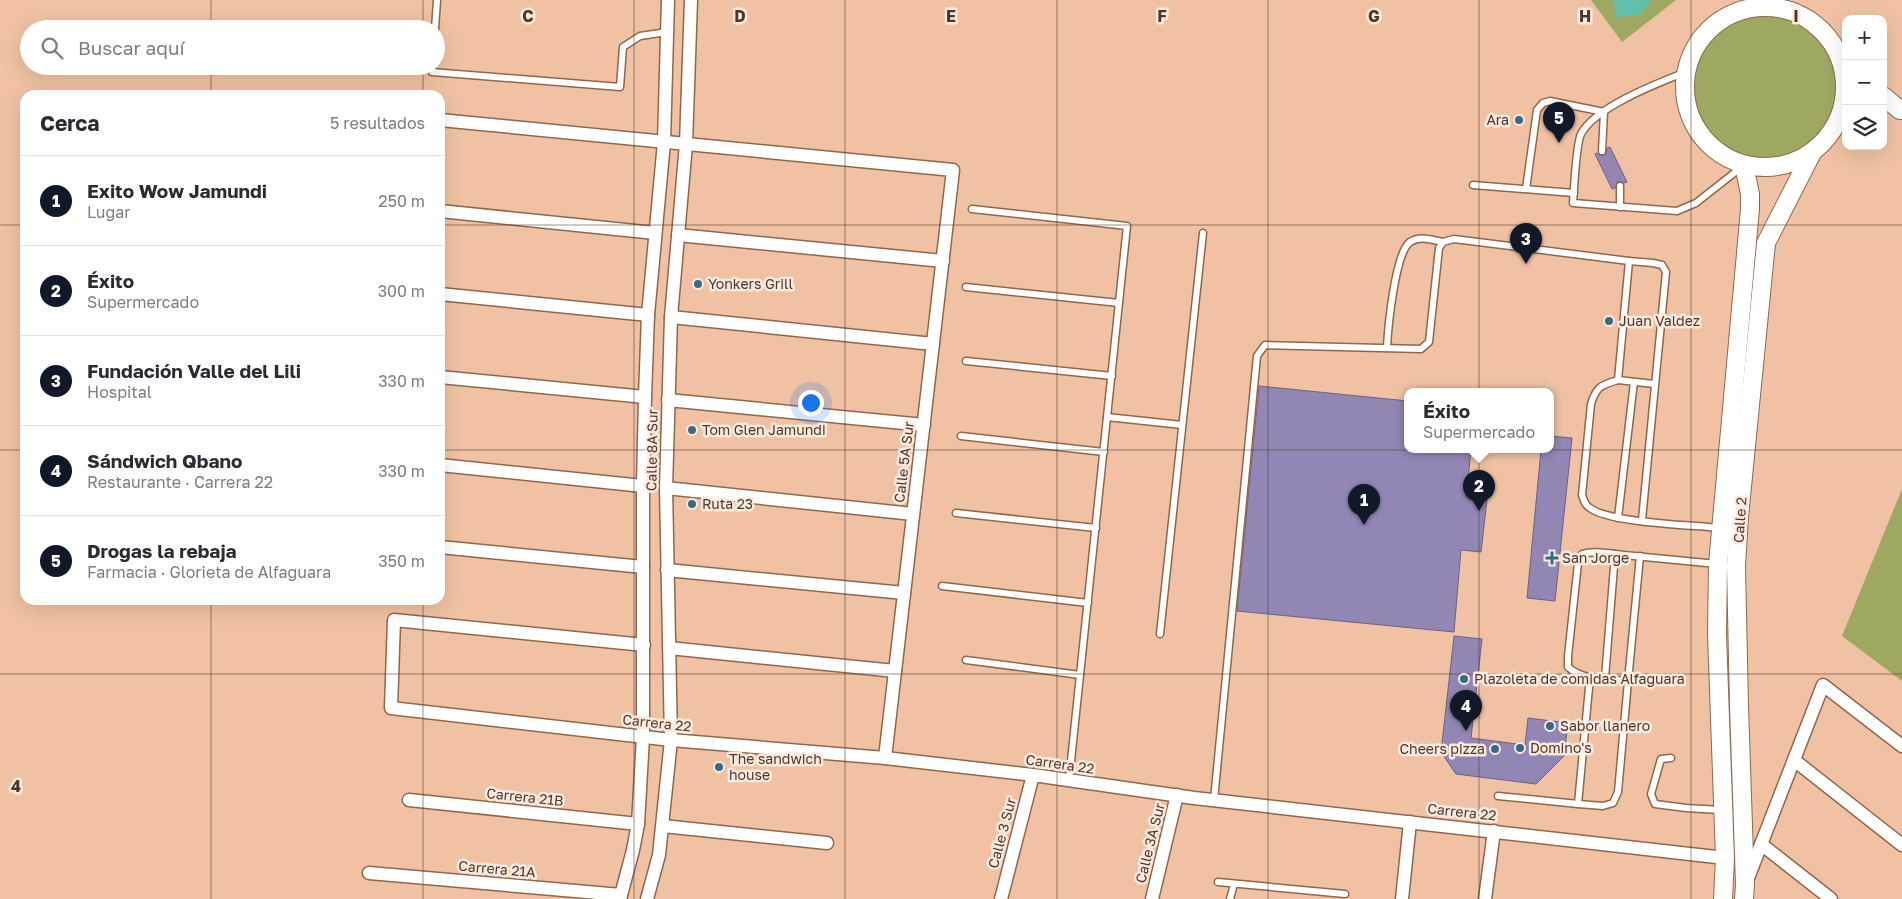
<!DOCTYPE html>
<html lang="es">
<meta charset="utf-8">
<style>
:root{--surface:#fff;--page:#f7f7f7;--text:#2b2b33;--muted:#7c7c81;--line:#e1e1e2;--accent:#111827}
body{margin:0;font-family:"Golos Text",sans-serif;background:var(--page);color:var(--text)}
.controls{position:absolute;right:15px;top:15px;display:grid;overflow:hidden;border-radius:10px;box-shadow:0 5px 20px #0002}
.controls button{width:45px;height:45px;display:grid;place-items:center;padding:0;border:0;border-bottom:1px solid var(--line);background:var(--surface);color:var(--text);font:25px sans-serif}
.you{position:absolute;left:810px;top:402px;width:18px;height:18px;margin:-12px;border:4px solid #fff;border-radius:50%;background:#1a73e8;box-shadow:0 0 0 8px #1a73e833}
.badge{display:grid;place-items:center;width:32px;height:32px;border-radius:50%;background:var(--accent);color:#fff;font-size:16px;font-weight:700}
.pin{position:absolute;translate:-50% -41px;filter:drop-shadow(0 1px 2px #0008)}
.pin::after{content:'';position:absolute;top:26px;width:18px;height:15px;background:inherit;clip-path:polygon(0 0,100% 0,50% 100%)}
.popup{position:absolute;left:1404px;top:388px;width:150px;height:65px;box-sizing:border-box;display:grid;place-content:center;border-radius:10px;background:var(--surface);filter:drop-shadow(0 1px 4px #0005);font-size:16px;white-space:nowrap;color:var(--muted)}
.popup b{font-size:19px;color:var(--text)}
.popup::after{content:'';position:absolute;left:50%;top:100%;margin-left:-10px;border:10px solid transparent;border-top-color:var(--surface)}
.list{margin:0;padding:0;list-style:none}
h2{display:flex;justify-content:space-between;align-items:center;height:65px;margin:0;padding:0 20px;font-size:21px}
h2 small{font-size:16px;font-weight:400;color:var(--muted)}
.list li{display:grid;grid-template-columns:32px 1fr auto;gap:15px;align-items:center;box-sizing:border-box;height:90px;padding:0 20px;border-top:1px solid var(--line)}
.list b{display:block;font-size:19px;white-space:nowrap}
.list p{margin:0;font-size:16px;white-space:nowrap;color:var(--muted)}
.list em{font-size:16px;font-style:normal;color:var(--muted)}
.icon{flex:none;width:28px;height:28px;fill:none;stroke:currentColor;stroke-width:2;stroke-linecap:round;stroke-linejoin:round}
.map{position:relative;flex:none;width:1902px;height:899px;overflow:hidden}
.search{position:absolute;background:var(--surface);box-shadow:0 5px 20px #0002;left:20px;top:20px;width:425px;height:55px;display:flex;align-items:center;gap:12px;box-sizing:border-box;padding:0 18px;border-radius:28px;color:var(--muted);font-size:19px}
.panel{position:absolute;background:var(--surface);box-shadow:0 5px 20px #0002;left:20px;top:90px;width:425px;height:515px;border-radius:15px}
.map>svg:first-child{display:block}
.green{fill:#9ea861}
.water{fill:#5fc1a9}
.building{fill:#9287b4;stroke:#6c618c}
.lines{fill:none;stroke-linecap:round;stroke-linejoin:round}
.lane-casing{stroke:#90674b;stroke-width:9}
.street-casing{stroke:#90674b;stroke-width:15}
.secondary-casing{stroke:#90674b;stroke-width:20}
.lane{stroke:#fff;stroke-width:6}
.street{stroke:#fff;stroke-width:12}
.secondary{stroke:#fff;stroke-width:18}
.grid{fill:none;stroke:#4a372b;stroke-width:1;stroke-opacity:0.55}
.poi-dot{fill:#366a87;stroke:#fde9dd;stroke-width:2}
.labels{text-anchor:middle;stroke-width:5;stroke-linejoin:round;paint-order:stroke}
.poi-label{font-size:14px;fill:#4a372b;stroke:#fde9dd;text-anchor:start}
.street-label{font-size:14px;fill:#4a372b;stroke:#fde9dd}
.grid-label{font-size:16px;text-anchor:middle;font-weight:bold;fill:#4a372b;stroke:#fde9dd;stroke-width:5;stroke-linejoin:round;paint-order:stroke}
</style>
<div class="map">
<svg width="1902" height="899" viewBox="0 0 1902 899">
<rect width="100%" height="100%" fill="#f0c2a3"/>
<g class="green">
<polygon points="1591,0 1676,0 1622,42"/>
<circle cx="1765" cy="87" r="80"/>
<polygon points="1902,489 1902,681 1842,636"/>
</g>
<polygon class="water" points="1614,0 1651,0 1640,15 1616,17"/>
<g class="building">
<polygon points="1610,147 1627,182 1624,183 1618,181 1615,188 1612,189 1595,154 1597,153 1600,155 1604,156 1606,153 1607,148"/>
<polygon points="1259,386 1408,401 1408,450 1471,450 1466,498 1487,500 1481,552 1461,550 1454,632 1237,611"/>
<polygon points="1550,436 1572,438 1555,601 1527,598 1541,450 1550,450"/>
<polygon points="1454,636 1482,639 1471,738 1525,745 1528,718 1568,723 1564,756 1536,784 1456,774 1441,752"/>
</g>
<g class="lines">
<defs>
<g id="lane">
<polyline points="435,29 437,0"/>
<polyline points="432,66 432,72 620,87 623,47 640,36 667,32"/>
<path d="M1686 72C1658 83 1595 107 1581 134 1576 144 1574 190 1573 203L1677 211 1696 203 1743 166"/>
<polyline points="1473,185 1574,193"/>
<polyline points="1620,186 1620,207"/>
<polyline points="1526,189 1537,110 1543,103 1550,101 1604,112 1602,151"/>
<polyline points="972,209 1127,226 1069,780"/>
<path d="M1629 261 1618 380C1601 385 1596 387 1591 404L1582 495C1584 501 1585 505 1590 508 1610 523 1692 525 1720 528"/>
<polyline points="966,287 1119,303"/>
<path d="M1387 347C1388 328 1395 253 1410 242 1420 235 1432 240 1443 242"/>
<polyline points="966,361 1112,376"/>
<polyline points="1618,380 1654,384"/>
<polyline points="1107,417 1182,425"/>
<polyline points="961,436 1104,452"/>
<polyline points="956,513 1096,528"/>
<polyline points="1618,518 1634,382"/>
<path d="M1640 556 1628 681C1609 679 1583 681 1568 667V656L1578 563 1582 554C1595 550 1611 554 1624 555 1655 558 1686 561 1717 564"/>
<polyline points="942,586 1088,603"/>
<polyline points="1160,634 1203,233"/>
<polyline points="966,660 1080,675"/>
<polyline points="1605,678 1615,554"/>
<polyline points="1671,758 1661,759 1651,794 1655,804 1686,808 1721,810"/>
<polyline points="1498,796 1578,804 1590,677"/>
<polyline points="1214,800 1257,356 1265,345 1421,349 1429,342 1439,248 1443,242 1454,239 1629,261 1653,263 1662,265 1666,272 1642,520"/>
<polyline points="1578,804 1603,806 1613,803 1618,792 1628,681"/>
<polyline points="1218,882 1345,894"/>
<polyline points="1230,899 1234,884"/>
</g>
<g id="street">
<polyline points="440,120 953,170 885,758"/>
<polyline points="440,211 655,233"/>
<polyline points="678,235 943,261"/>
<polyline points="440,294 648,315"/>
<polyline points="671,317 933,344"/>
<polyline points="440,377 645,397"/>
<polyline points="668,400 924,425"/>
<polyline points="440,465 643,486"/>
<polyline points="666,488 913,514"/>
<polyline points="440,547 643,567"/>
<polyline points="667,570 904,593"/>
<polyline points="644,645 394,620 391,708 671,740 885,758 1033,775 1194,798 1725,858"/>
<polyline points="669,648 895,671"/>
<polyline points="1794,760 1902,845"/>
<polyline points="409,800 638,824"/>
<polyline points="663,826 827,843"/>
<polyline points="1761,844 1831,899"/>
<polyline points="369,873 621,895"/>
<polyline points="1748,878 1823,685 1902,746"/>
<polyline points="620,899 633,850 638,824 643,737 643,486 645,397 648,315 664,142 668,0"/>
<polyline points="647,899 659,855 671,740 666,488 671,317 686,144 691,0"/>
<polyline points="1001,899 1033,775"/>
<polyline points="1152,899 1177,795"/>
<polyline points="1402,899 1410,822"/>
<polyline points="1485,899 1494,831"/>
</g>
<g id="secondary">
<circle cx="1765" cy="87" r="80"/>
<polyline points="1883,96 1900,110"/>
<polyline points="1723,899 1725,858 1717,634 1718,564 1750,209 1750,194 1744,165"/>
<polyline points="1744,899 1745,885 1739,706 1736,566 1739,517 1766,243 1812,153"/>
</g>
</defs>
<use href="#lane" class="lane-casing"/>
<use href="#street" class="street-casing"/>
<use href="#secondary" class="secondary-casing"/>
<use href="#lane" class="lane"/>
<use href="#street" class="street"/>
<use href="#secondary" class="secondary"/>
</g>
<path class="grid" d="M211 0V29M423 0V29M634 0V899M845 0V899M1057 0V899M1268 0V899M1479 0V899M1691 0V899M211 66V95M423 66V95M0 225H25M440 225H1902M0 450H25M440 450H1902M211 600V899M423 600V899M0 674H1902"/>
<g class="poi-dot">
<circle cx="1519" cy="120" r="5"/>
<circle cx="698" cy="284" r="5"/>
<circle cx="1609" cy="321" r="5"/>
<circle cx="692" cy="430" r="5"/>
<circle cx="692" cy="504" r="5"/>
<path d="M1549.5 550.5h5v5h5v5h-5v5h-5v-5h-5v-5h5z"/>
<circle cx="1464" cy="679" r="5"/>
<circle cx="1550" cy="726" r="5"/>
<circle cx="1520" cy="748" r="5"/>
<circle cx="1495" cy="749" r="5"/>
<circle cx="719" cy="767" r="5"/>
</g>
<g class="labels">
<g class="poi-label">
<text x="1509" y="125" text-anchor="end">Ara</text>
<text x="708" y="289">Yonkers Grill</text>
<text x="1619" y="326">Juan Valdez</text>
<text x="702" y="435">Tom Glen Jamundi</text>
<text x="702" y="509">Ruta 23</text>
<text x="1562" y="563">San Jorge</text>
<text x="1474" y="684">Plazoleta de comidas Alfaguara</text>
<text x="1560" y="731">Sabor llanero</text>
<text x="1530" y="753">Domino's</text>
<text x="1485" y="754" text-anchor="end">Cheers pizza</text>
<text x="729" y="764">The sandwich<tspan x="729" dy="16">house</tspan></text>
</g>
<g class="street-label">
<text transform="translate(652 450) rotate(-89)" y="5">Calle 8A Sur</text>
<text transform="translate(904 462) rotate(-83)" y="5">Calle 5A Sur</text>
<text transform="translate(1740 520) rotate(-86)" y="5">Calle 2</text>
<text transform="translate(657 723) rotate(6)" y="5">Carrera 22</text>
<text transform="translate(1060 764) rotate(8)" y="5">Carrera 22</text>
<text transform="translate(525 797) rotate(6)" y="5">Carrera 21B</text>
<text transform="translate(1462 812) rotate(6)" y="5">Carrera 22</text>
<text transform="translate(1002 833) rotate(-75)" y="5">Calle 3 Sur</text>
<text transform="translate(1150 843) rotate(-76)" y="5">Calle 3A Sur</text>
<text transform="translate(497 869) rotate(5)" y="5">Carrera 21A</text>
</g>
</g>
<g class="grid-label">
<text x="528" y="22">C</text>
<text x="740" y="22">D</text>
<text x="951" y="22">E</text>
<text x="1162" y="22">F</text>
<text x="1374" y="22">G</text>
<text x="1585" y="22">H</text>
<text x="1796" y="22">I</text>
<text x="16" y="792">4</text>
</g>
</svg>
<div class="controls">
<button>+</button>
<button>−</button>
<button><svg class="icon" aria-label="layers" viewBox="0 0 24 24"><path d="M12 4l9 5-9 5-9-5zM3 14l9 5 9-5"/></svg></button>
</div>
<div class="you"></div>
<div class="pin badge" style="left:1364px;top:525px">1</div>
<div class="pin badge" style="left:1479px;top:511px">2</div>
<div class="popup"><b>Éxito</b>Supermercado</div>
<div class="pin badge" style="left:1526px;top:264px">3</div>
<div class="pin badge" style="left:1466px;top:731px">4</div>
<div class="pin badge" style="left:1559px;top:143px">5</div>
<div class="search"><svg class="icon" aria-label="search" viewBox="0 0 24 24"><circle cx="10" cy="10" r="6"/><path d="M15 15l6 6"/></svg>Buscar aquí</div>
<section class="panel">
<h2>Cerca<small>5 resultados</small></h2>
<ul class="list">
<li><span class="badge">1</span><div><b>Exito Wow Jamundi</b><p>Lugar</p></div><em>250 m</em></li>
<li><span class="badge">2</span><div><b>Éxito</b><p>Supermercado</p></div><em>300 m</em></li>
<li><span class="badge">3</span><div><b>Fundación Valle del Lili</b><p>Hospital</p></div><em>330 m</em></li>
<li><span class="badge">4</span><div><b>Sándwich Qbano</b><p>Restaurante · Carrera 22</p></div><em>330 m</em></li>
<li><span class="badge">5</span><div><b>Drogas la rebaja</b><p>Farmacia · Glorieta de Alfaguara</p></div><em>350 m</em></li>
</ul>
</section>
</div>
